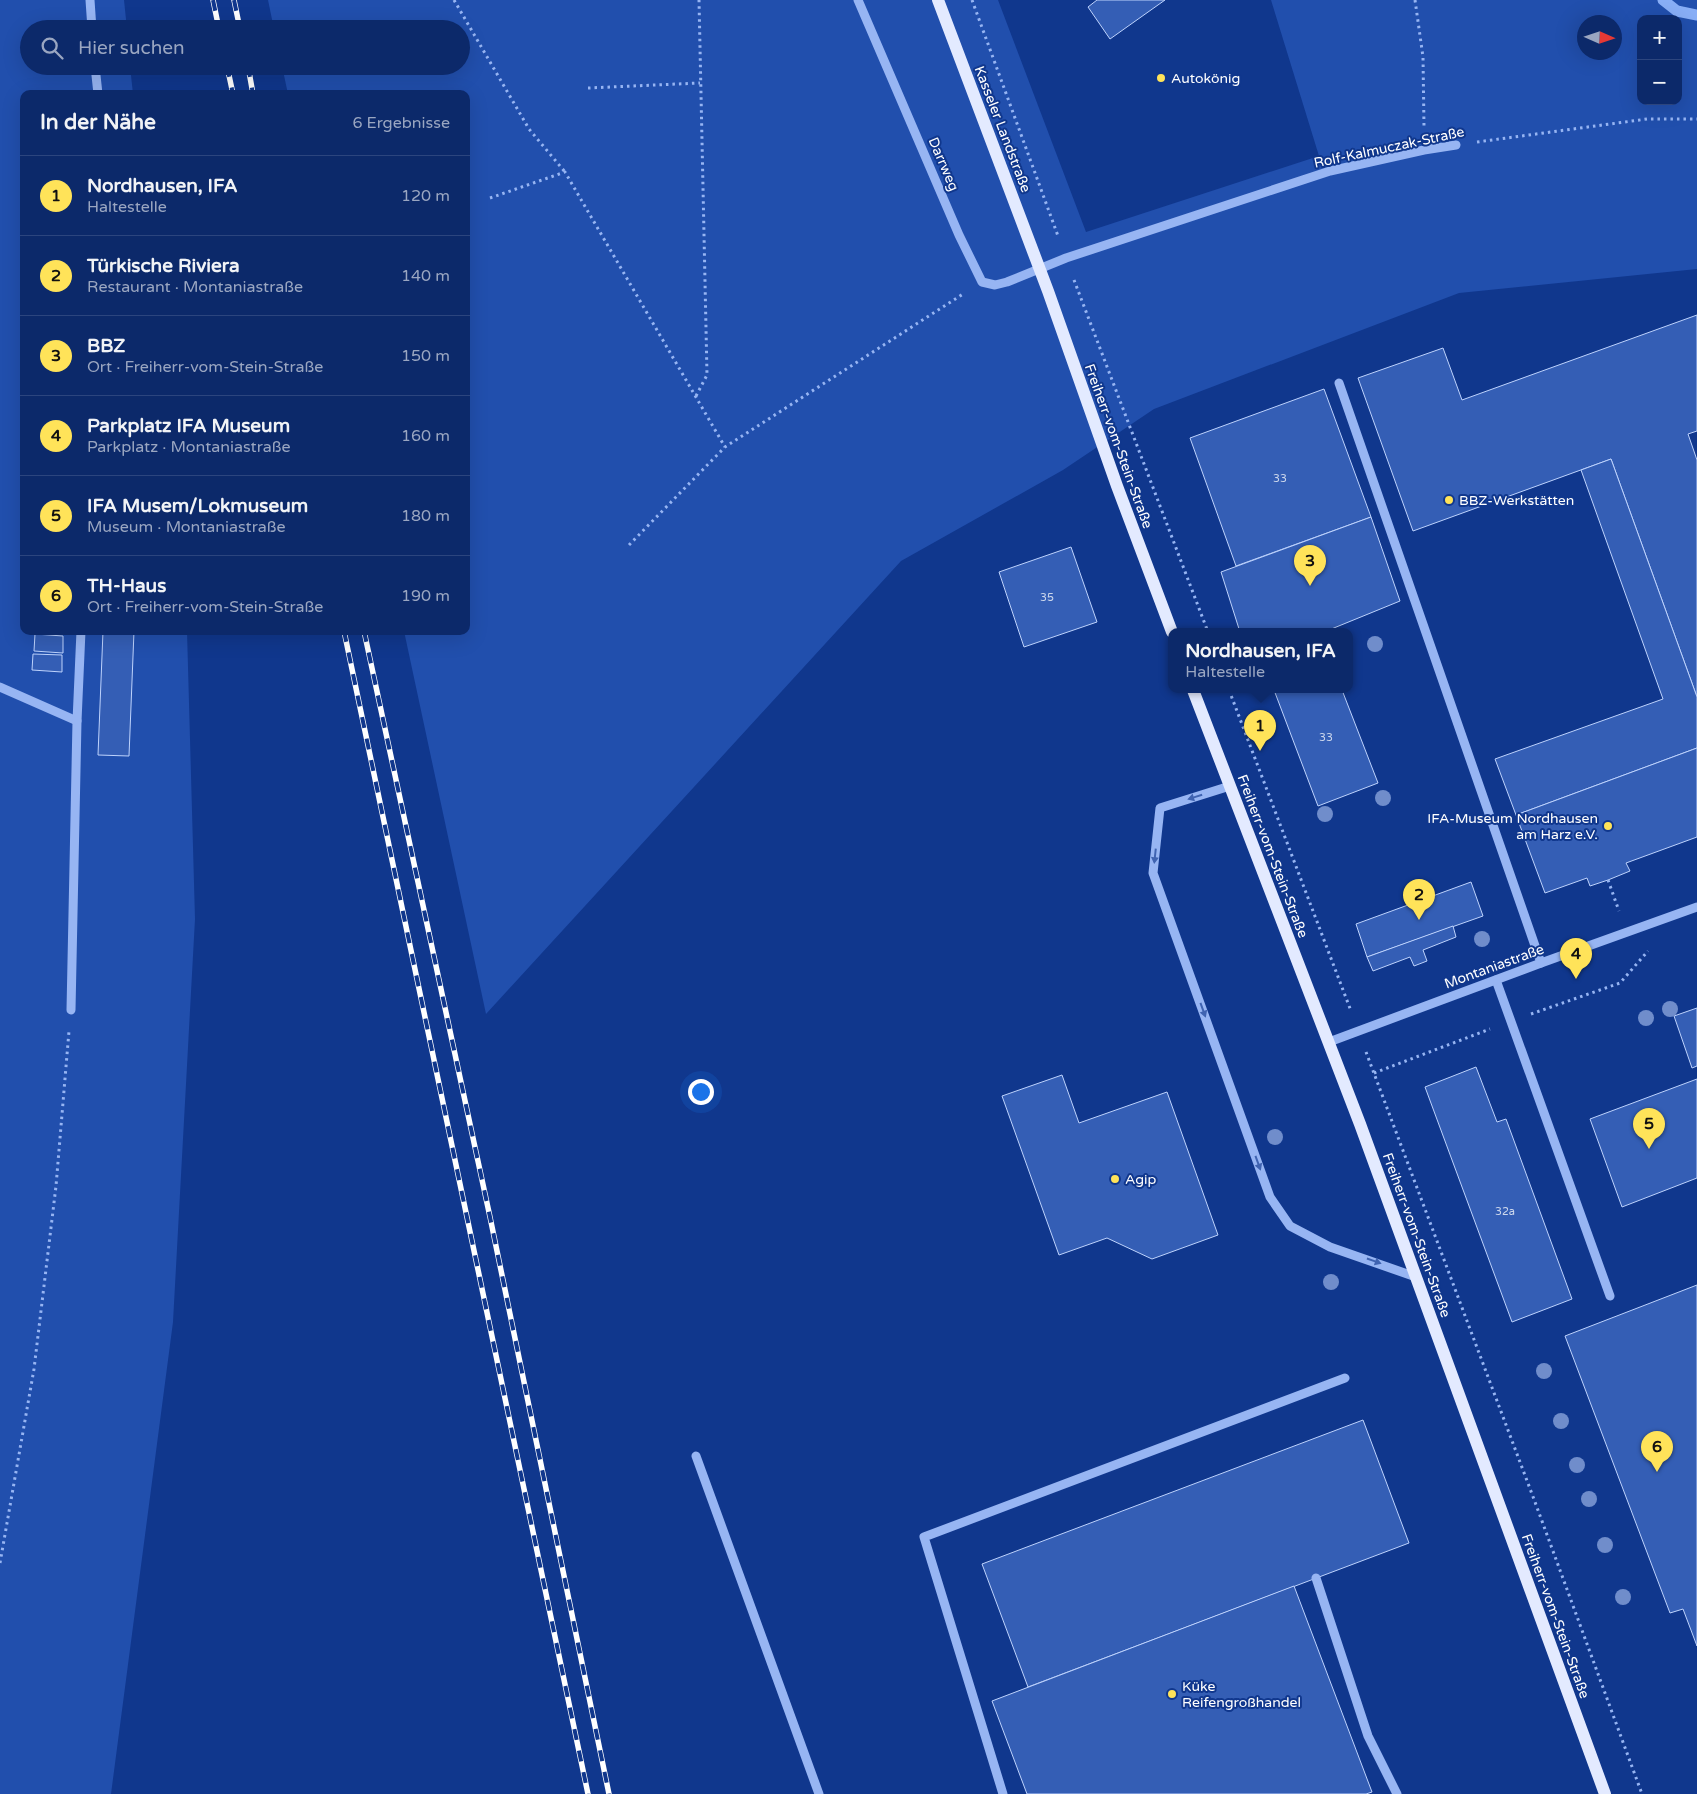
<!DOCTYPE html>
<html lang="de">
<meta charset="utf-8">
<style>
:root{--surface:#0c296a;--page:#1a3572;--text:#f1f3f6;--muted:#9aa6c1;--line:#2c457e;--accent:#ffe359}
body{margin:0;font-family:"Varela Round",sans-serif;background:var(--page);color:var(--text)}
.controls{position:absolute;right:15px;top:15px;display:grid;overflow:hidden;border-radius:10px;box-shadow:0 5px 20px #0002}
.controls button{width:45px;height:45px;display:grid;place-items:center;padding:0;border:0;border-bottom:1px solid var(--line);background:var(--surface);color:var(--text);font:25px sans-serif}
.compass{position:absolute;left:1577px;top:15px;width:45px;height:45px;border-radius:50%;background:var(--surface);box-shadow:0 5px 20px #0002;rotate:93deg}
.you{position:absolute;left:700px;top:1091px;width:18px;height:18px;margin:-12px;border:4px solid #fff;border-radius:50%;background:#1a73e8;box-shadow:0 0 0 8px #1a73e833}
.badge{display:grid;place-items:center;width:32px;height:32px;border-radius:50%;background:var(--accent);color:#111;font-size:16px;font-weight:700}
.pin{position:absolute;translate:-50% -41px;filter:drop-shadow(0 1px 2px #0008)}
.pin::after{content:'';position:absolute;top:26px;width:18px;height:15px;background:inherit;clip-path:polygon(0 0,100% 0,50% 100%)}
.popup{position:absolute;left:1168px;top:628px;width:185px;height:65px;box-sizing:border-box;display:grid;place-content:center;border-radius:10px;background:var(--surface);filter:drop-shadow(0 1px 4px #0005);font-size:16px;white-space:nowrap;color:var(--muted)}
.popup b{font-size:19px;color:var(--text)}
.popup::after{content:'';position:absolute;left:50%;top:100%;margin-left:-10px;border:10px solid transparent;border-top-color:var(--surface)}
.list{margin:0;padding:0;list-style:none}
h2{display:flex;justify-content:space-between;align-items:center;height:65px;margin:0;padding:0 20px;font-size:21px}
h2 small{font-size:16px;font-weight:400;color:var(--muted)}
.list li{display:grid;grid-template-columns:32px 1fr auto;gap:15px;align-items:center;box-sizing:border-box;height:80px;padding:0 20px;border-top:1px solid var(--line)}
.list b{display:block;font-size:19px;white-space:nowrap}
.list p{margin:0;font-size:16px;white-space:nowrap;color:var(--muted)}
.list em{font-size:16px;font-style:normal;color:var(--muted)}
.icon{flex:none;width:28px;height:28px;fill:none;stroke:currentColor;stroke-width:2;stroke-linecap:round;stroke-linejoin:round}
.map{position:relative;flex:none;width:1697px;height:1794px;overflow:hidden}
.search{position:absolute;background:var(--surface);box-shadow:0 5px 20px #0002;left:20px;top:20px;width:450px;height:55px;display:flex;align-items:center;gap:12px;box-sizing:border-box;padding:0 18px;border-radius:28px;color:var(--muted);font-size:19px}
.panel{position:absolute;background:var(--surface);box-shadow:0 5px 20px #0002;left:20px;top:90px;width:450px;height:545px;border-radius:10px}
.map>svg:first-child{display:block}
.green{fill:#214fad;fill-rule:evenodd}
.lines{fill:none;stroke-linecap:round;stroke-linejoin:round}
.stream{stroke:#88aef6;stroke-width:11}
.building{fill:#345eb5;stroke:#bed3fd}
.path{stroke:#97b5f3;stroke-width:3;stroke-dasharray:2.5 4;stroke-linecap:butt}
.minor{stroke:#97b5f3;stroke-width:9}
.major{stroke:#e3eaff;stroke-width:12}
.rail-casing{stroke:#fff;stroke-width:5.5}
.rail{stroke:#10378d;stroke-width:4;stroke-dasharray:11;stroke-linecap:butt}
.tree{fill:#708dcb}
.oneway{fill:#3f63b1}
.poi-dot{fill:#ffe359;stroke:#10378d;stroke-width:2}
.labels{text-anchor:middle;stroke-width:4;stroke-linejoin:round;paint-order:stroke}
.number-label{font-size:11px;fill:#ccd7ec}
.poi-label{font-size:14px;fill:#fff;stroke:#10378d;text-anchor:start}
.street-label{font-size:14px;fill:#fff;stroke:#10378d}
</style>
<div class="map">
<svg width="1697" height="1794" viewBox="0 0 1697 1794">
<rect width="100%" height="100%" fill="#10378d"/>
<g class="green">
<polygon points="0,0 124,0 127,29 29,29 29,66 130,66 133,94 24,94 24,631 187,631 195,919 173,1322 111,1794 0,1794"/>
<path d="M268 0H998L1086 232 1319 156 1271 0H1697V269L1459 293 1154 409 1063 470 901 561 486 1014 404 631H466V94H288L282 66H461V29H274ZM1641 19H1678V101H1641ZM1584 22H1614V52H1584Z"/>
</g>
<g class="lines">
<polyline class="stream" points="1663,0 1677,11 1697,15"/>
</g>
<g class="building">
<polygon points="1097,0 1165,0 1110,39 1088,7"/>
<polygon points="1697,315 1697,431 1688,434 1697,460 1697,697 1611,459 1413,531 1358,378 1443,348 1462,400"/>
<polygon points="1324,389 1371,517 1236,566 1190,438"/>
<polygon points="1611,459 1697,697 1697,748 1516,815 1495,759 1663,699 1581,470"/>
<polygon points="1371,517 1400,601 1324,632 1240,632 1221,572"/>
<polygon points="1071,547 1097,622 1024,647 999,572"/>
<polygon points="103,631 134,631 129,756 98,755"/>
<polygon points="35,634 63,636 63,653 34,651"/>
<polygon points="33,654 62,655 62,672 32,670"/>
<polygon points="1274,690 1342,690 1378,783 1318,806"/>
<polygon points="1697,748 1697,837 1626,863 1630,871 1608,880 1590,886 1587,878 1545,893 1516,815"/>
<polygon points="1471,882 1483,916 1367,957 1356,924"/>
<polygon points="1453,926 1456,937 1423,950 1427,961 1414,966 1410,957 1373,971 1367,957"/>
<polygon points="1697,1008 1697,1066 1692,1068 1674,1016"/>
<polygon points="1476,1067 1497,1122 1506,1119 1572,1299 1512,1322 1425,1087"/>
<polygon points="1062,1075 1079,1123 1167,1092 1218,1235 1152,1259 1107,1238 1059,1255 1002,1096"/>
<polygon points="1697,1079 1697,1178 1622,1207 1590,1119"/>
<polygon points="1697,1285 1697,1646 1683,1609 1670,1613 1565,1336"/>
<polygon points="1363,1420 1409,1543 1028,1687 982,1564"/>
<polygon points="1294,1586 1372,1792 1366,1794 1027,1794 992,1701"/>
</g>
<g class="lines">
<g class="path">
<polyline points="454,0 529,129 565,172"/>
<polyline points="972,0 1058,236"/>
<polyline points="1415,0 1423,57 1424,127"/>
<polyline points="588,88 700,83"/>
<polyline points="1477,142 1647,119 1697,119"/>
<polyline points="490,198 565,172 725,447"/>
<polyline points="1074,280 1208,632"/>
<polyline points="696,396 707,375 699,0"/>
<polyline points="629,545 725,447 963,294"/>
<polyline points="1229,690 1351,1011"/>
<polyline points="1608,880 1619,911"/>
<polyline points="1531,1014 1620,983 1648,951"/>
<polyline points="1366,1052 1535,1502 1642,1794"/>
<polyline points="1374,1073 1490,1029"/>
<polyline points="0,1563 34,1369 56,1186 69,1031"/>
</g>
<g class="minor">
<polyline points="90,0 92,29"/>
<polyline points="858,0 959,235 982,282 995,285 1007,282 1066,258 1330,171 1424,150 1456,145"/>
<polyline points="95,66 98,94"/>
<polyline points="1339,383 1541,963"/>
<polyline points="0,687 77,721"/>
<polyline points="1230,786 1160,808 1153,873 1270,1197 1290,1226 1330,1247 1416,1277"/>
<polyline points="1496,980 1610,1296"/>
<polyline points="71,1010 77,721 81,631"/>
<polyline points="1329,1042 1541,963 1697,907"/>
<polyline points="696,1456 819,1794"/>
<polyline points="1316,1578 1368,1736 1397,1794"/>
<polyline points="1003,1794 924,1537 1345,1378"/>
</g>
<g class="major">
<polyline points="938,0 1048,291 1117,486 1172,632"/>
<polyline points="1193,690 1360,1124 1605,1794"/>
</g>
<defs>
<g id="rail">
<polyline points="213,0 219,29"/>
<polyline points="234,0 240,29"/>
<polyline points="227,66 233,94"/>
<polyline points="248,66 253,94"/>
<polyline points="344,631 588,1794"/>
<polyline points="364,631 490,1217 609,1794"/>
</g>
</defs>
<use href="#rail" class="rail-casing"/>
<use href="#rail" class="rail"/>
</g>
<g class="tree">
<circle cx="1375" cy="644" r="8"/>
<circle cx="1383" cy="798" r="8"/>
<circle cx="1325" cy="814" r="8"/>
<circle cx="1482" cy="939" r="8"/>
<circle cx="1670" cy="1009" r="8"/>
<circle cx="1646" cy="1018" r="8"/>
<circle cx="1275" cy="1137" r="8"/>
<circle cx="1331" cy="1282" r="8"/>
<circle cx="1544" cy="1371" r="8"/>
<circle cx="1561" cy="1421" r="8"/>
<circle cx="1577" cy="1465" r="8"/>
<circle cx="1589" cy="1499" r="8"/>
<circle cx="1605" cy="1545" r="8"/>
<circle cx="1623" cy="1597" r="8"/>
</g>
<defs><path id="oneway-solid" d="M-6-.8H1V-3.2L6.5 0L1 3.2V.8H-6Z" transform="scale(1.25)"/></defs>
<g class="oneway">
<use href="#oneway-solid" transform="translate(1195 797) rotate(163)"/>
<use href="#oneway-solid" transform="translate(1155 856) rotate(96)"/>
<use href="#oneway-solid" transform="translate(1203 1010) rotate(70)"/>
<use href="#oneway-solid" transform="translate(1258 1163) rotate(70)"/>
<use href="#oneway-solid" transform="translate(1374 1261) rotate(19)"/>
</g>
<g class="poi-dot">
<circle cx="1161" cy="78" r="5"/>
<circle cx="1449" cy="500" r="5"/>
<circle cx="1608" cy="826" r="5"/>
<circle cx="1115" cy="1179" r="5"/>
<circle cx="1172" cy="1694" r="5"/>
</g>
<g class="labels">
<g class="number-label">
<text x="1280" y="482">33</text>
<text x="1047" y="601">35</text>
<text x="1326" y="741">33</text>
<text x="1505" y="1215">32a</text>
</g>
<g class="poi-label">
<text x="1171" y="83">Autokönig</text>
<text x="1459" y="505">BBZ-Werkstätten</text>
<text x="1598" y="823" text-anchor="end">IFA-Museum Nordhausen<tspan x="1598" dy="16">am Harz e.V.</tspan></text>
<text x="1125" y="1184">Agip</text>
<text x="1182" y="1691">Küke<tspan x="1182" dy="16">Reifengroßhandel</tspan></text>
</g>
<g class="street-label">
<text transform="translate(1003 129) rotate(69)" y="5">Kasseler Landstraße</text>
<text transform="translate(1389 147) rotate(-12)" y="5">Rolf-Kalmuczak-Straße</text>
<text transform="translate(944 164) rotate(67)" y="5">Darrweg</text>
<text transform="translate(1119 446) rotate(70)" y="5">Freiherr-vom-Stein-Straße</text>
<text transform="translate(1273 856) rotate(69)" y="5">Freiherr-vom-Stein-Straße</text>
<text transform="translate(1494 966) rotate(-20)" y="5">Montaniastraße</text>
<text transform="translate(1417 1235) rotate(70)" y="5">Freiherr-vom-Stein-Straße</text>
<text transform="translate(1556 1616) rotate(70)" y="5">Freiherr-vom-Stein-Straße</text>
</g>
</g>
</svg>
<div class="controls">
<button>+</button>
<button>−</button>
</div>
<svg class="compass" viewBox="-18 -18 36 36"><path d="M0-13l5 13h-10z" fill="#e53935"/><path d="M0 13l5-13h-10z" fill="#9aa6c1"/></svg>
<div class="you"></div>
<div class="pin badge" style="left:1260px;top:751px">1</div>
<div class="popup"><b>Nordhausen, IFA</b>Haltestelle</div>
<div class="pin badge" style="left:1419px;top:920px">2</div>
<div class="pin badge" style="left:1310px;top:586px">3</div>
<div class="pin badge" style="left:1576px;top:979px">4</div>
<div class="pin badge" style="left:1649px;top:1149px">5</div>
<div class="pin badge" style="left:1657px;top:1472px">6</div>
<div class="search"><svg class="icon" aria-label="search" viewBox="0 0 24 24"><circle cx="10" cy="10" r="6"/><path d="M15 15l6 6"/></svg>Hier suchen</div>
<section class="panel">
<h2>In der Nähe<small>6 Ergebnisse</small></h2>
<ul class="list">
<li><span class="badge">1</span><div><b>Nordhausen, IFA</b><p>Haltestelle</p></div><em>120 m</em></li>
<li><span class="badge">2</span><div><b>Türkische Riviera</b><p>Restaurant · Montaniastraße</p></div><em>140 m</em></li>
<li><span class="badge">3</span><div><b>BBZ</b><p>Ort · Freiherr-vom-Stein-Straße</p></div><em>150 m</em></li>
<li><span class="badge">4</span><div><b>Parkplatz IFA Museum</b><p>Parkplatz · Montaniastraße</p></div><em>160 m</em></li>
<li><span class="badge">5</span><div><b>IFA Musem/Lokmuseum</b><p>Museum · Montaniastraße</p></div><em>180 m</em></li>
<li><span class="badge">6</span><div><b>TH-Haus</b><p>Ort · Freiherr-vom-Stein-Straße</p></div><em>190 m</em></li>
</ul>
</section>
</div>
